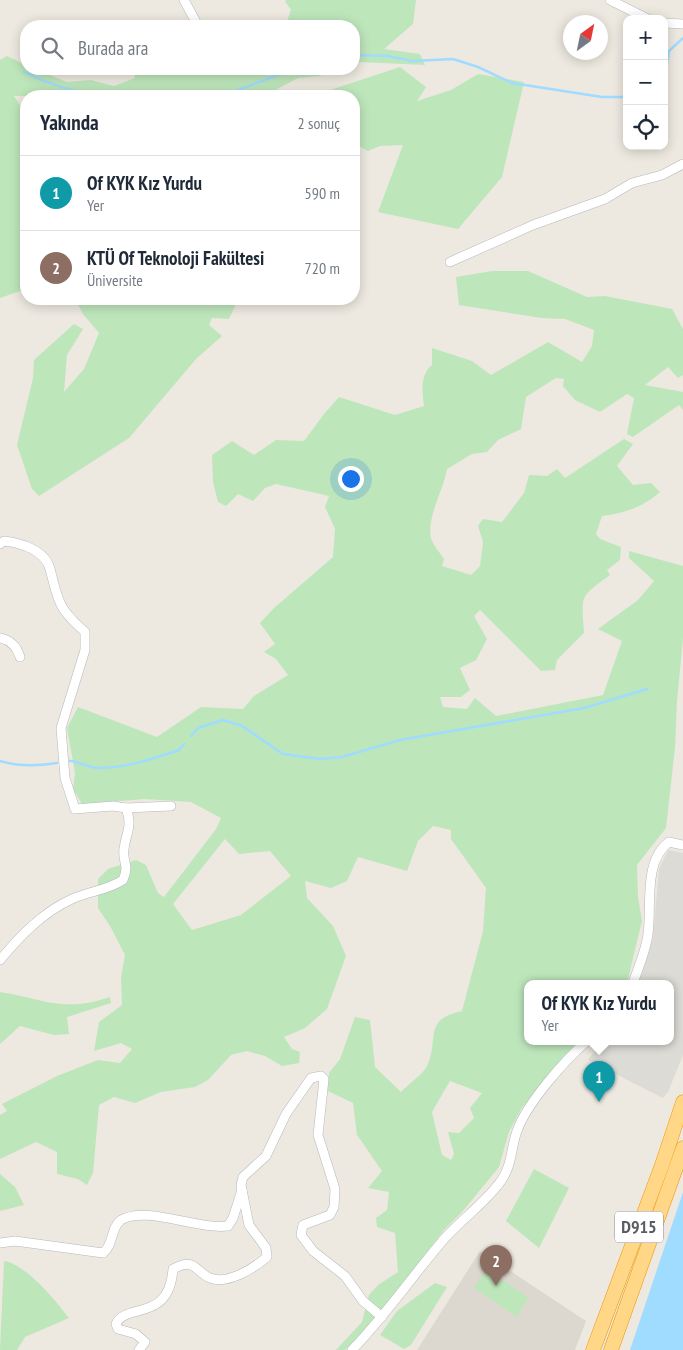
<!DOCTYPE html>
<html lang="tr">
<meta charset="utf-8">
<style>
:root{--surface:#fff;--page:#f2f2f3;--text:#1f2937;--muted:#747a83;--line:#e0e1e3;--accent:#d93025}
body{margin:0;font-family:"PT Sans Narrow",sans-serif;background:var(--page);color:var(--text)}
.controls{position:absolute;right:15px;top:15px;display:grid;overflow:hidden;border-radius:10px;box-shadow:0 2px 12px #0003}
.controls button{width:45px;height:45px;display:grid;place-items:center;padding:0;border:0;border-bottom:1px solid var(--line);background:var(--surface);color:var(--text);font:25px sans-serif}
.compass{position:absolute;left:563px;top:15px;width:45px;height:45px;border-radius:50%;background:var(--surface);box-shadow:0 2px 12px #0003;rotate:33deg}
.you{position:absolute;left:350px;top:478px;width:18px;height:18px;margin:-12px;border:4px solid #fff;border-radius:50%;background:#1a73e8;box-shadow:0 0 0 8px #1a73e833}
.badge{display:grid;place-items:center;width:32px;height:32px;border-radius:50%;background:var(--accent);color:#fff;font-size:16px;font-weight:700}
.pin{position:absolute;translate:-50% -41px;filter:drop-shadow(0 1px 2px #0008)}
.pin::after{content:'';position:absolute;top:26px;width:18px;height:15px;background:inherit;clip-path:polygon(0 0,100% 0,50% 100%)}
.popup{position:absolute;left:524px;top:980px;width:150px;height:65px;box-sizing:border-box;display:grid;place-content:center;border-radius:10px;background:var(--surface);filter:drop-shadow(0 1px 4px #0005);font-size:16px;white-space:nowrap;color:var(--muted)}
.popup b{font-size:19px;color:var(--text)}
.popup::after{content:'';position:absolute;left:50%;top:100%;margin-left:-10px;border:10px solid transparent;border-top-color:var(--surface)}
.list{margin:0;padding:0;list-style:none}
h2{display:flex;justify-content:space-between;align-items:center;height:65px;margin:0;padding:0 20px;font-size:21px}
h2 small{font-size:16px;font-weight:400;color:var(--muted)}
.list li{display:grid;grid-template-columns:32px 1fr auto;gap:15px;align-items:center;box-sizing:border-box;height:75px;padding:0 20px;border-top:1px solid var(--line)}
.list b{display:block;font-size:19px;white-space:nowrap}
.list p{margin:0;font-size:16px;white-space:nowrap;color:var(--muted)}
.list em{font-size:16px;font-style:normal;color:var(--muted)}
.icon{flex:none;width:28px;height:28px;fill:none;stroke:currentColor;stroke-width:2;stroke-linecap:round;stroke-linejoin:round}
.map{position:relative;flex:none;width:683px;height:1350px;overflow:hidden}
.search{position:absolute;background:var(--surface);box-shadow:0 2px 12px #0003;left:20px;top:20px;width:340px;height:55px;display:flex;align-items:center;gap:12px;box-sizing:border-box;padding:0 18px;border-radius:20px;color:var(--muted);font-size:19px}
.panel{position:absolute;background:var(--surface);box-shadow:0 2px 12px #0003;left:20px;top:90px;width:340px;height:215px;border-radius:20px}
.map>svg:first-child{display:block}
.industrial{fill:#dddbd5}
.education{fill:#ddd8cf}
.green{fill:#bee6bb;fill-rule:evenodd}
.water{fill:#9fdcff}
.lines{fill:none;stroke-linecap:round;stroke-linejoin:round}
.stream{stroke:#9fdcff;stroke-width:2.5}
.minor-casing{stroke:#b4b8bc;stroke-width:10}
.highway-casing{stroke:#ee9200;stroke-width:15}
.minor{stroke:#fff;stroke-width:9}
.highway{stroke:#ffd786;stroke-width:14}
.labels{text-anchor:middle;stroke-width:5;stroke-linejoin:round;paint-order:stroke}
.shield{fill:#fff;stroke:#8b8e91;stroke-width:1}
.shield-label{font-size:18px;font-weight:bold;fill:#595e62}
</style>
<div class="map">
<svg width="683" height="1350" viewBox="0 0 683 1350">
<rect width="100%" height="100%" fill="#ede9e0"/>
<polygon class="industrial" points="668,850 683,853 683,1055 668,1092 663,1098 588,1060 595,1051 598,1052 610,1041 670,1041 670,983 638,983 653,938 659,869"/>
<polygon class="education" points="480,1251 586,1321 575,1350 417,1350"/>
<g class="green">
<polygon points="287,0 416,0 413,24 384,49 420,54 425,65 360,62 354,64 354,26 275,26 286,24 291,10 285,1"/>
<polygon points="7,56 26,65 26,69 35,69 67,82 91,80 114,86 135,78 134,71 155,72 158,69 340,69 319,76 298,78 264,96 14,96 26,114 26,289 0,298 0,60"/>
<polygon points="400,67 426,87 417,101 451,90 478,74 524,82 502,177 458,229 378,212 403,145 380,146 368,151 359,146 360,138 354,135 354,96 312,96"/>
<path d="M492 271H528L587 297 605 296 672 309 683 329V375L678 378 668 367 645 385 683 392V410L679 405 633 437 627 434 634 398 627 394 600 412 575 400 563 386 564 379 556 378 526 397 521 429 498 440 487 452 472 454 447 469C444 489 426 519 431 538 433 545 440 553 444 559L442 566 471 575 480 566 483 542 478 526 483 519 502 522 524 493 529 475 547 476 557 469 565 478 624 439 633 444 617 466 633 485 651 483 660 492C643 507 625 513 602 516L596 534 600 539 621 547 620 560 607 570 610 575C578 598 582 595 584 633L557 660 555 670 541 671 480 610 474 616 487 639 476 660 460 668 470 690 461 697H440L443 707 467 709 475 698 496 716 603 695 622 641 598 629 638 600 654 581 629 558V551L683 566V638L677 701 675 748 666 828 637 865 638 897 642 921 627 983H528V1041H579L559 1062 521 1109 509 1132 499 1167 462 1212 444 1230 370 1325 345 1350H336L362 1322 369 1295 378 1285 398 1272 395 1233 377 1227 376 1218 387 1210 389 1192 368 1188 382 1171 357 1135 353 1103 328 1091 329 1073 340 1059 355 1017 370 1020 375 1067 401 1092C408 1084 424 1074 428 1064 439 1036 423 1020 462 1011L483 931 486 888 451 839V830L433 826 418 841 407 871 358 857 347 881 331 888 305 881 307 898 333 926 346 956 327 1009 305 1028 284 1037 292 1049 300 1052 299 1063 282 1066 265 1056 247 1051 231 1055 208 1080 195 1087 161 1092 135 1103 114 1097 99 1105 93 1173 87 1185 78 1179 57 1174V1152L36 1142 0 1159V1115L7 1111 2 1104 57 1076 98 1060 120 1063 132 1049 121 1043 94 1051 99 1022 122 1005 121 978 125 955 110 926 98 908V879L108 869 136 860 146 865 158 893 164 897 216 829 221 818 191 802 145 799 82 804 73 789 75 773 67 728 78 707 157 737 201 707 243 709 254 696 288 675 276 659 264 652 275 644 260 623 274 608 333 557 335 529 325 507 329 496 276 484 265 488 253 501 238 494 226 506 218 502 213 482 212 455 232 441 254 455 276 440 304 441 324 414 339 397 395 415 424 406C422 393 420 374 432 365V348L472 361 491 375 548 342 582 362 592 346 594 330 565 319 541 318 459 305 456 277ZM225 839 239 854 270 851 291 876 241 915 192 930 173 904ZM450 1081 482 1093 470 1108 474 1118 459 1133 448 1132 454 1154 451 1160 442 1155 432 1112Z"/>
<polygon points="75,299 238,299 229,319 212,318 209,325 222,336 196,359 129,438 39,496 32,489 17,445 33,378 34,360 74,324 83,329 67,355 64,392 84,369 99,333 83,314"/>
<path d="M0 992C45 999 62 1013 110 997L111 1003 67 1017 69 1034 54 1035 20 1026 0 1044Z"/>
<polygon points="534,1169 569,1188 539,1248 506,1221"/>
<polygon points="0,1174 15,1187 24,1205 0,1211"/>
<path d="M4 1261C26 1264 56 1301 69 1318L25 1337 17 1350H0Z"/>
<polygon points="486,1269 529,1298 516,1317 474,1288"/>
<polygon points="435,1283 447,1287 411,1345 404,1349 380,1335 397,1311"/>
</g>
<polygon class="water" points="683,1192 683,1350 630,1350"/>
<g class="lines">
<g class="stream">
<polyline points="354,55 388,56 412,61 453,59 478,67 512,83 602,97 627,97"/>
<path d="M24 72C50 85 72 92 101 96"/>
<polyline points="664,82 669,51 683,38"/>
<polyline points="222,96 294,69"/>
<polyline points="191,736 198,728 223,720 242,726 283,754 320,759 342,757 400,740 584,708 647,689"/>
<path d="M0 761C19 767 38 766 57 763"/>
<path d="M70 761C76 760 87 768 99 768 126 768 153 759 179 750L184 744"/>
</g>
<defs>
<g id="minor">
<polyline points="184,0 197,24"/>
<polyline points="610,0 648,19"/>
<polyline points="664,23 683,24"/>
<polyline points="450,262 533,225 605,199 632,183 662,175 683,164"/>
<path d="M0 544 4 541C21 543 45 550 50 569 54 583 56 598 64 610 70 618 77 625 85 632V650L61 728 65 778 75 809 113 806 126 808C133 827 126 832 124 849 122 862 130 864 123 880 106 891 89 891 72 899 43 912 20 936 0 960"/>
<path d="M0 638C10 640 17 647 20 657"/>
<polyline points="126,808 171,806"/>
<path d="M633 983C638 968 646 951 648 934 652 906 643 861 669 842L683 845"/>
<path d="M0 1243 15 1241 103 1253C114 1245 110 1228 121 1220 146 1205 197 1230 228 1226L233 1218 242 1190"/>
<path d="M139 1350 145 1342 136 1334 118 1329 116 1324C126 1302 169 1323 173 1269 196 1257 194 1271 210 1278 228 1285 254 1268 267 1257L266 1248 249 1225 241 1185 243 1177 266 1156 286 1114 311 1078 321 1076 324 1079 318 1135 335 1189 334 1207 330 1215 303 1225 301 1235 313 1251 345 1276 363 1301 382 1317"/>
<path d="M352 1350C386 1315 413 1275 445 1238 463 1218 485 1203 501 1181 512 1166 511 1147 517 1131 527 1103 564 1061 587 1041"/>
</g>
<g id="highway">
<polyline points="593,1350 662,1165 683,1102"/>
<polyline points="611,1350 683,1148"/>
</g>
</defs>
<use href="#minor" class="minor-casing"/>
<use href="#highway" class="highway-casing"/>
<use href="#minor" class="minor"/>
<use href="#highway" class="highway"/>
</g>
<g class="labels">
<rect class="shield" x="615" y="1211.5" width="48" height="31" rx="4"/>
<g class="shield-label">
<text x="639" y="1233">D915</text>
</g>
</g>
</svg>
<div class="controls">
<button>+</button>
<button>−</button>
<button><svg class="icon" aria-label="locate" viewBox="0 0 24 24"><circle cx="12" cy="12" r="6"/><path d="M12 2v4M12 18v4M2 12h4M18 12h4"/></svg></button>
</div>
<svg class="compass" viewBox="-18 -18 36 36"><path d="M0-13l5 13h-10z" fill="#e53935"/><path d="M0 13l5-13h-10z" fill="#747a83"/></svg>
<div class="you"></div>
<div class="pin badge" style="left:599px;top:1102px;background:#0f9aa8">1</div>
<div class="popup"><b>Of KYK Kız Yurdu</b>Yer</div>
<div class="pin badge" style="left:496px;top:1286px;background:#8d6e63">2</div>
<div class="search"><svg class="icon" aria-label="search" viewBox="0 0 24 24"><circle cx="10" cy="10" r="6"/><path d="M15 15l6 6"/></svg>Burada ara</div>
<section class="panel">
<h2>Yakında<small>2 sonuç</small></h2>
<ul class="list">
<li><span class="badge" style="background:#0f9aa8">1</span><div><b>Of KYK Kız Yurdu</b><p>Yer</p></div><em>590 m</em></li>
<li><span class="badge" style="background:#8d6e63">2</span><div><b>KTÜ Of Teknoloji Fakültesi</b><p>Üniversite</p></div><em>720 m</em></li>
</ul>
</section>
</div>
